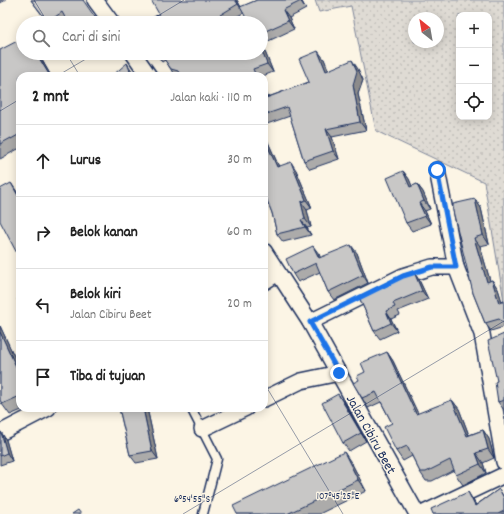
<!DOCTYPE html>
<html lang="id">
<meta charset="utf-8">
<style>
:root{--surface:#fff;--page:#f2f2f2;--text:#222;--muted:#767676;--line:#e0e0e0}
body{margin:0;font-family:Dekko,sans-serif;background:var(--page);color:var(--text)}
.controls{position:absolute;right:12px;top:12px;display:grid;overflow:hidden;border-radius:8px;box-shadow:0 2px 10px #0003}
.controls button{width:36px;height:36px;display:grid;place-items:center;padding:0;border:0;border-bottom:1px solid var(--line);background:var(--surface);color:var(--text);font:20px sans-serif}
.compass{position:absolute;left:408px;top:12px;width:36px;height:36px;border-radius:50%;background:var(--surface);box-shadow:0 2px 10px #0003;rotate:329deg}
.stop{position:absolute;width:12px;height:12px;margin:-9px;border:3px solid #1a73e8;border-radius:50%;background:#fff}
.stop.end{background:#1a73e8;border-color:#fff;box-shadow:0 1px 4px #0008}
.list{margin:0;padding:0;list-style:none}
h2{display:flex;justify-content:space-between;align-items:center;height:52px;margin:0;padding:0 16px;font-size:17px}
h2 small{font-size:13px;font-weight:400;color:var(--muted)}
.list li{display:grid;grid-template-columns:26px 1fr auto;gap:12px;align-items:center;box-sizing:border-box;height:72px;padding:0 16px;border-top:1px solid var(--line)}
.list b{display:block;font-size:15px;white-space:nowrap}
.list p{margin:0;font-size:13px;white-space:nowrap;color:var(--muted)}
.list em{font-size:13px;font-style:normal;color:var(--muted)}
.icon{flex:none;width:22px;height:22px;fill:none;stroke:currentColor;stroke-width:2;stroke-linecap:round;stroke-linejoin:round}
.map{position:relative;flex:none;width:504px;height:514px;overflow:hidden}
.search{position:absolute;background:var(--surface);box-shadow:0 2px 10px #0003;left:16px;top:16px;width:252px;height:44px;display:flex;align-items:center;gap:10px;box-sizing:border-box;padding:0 14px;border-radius:22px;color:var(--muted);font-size:15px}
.panel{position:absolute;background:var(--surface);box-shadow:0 2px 10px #0003;left:16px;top:72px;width:252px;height:340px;border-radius:12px}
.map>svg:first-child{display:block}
.grass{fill:url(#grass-dots);stroke:#7d8599;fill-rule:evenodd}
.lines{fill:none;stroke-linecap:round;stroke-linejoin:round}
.lane-casing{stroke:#1b2f5e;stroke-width:11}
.street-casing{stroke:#1b2f5e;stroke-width:18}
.lane{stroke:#fcf5e5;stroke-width:8}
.street{stroke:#fcf5e5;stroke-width:15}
.wall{fill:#acabaa;stroke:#1b2f5e}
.shaded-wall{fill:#8c8b8b;stroke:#1b2f5e}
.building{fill:#c8c7c6;stroke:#1b2f5e}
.route{stroke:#1a73e8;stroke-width:5}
.ticks{fill:none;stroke:#1b2f5e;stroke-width:1;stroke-opacity:0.45}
.labels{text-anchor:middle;stroke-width:3;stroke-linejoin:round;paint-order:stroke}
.street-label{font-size:14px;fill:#1b2f5e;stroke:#fcf5e5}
.ticks-label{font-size:10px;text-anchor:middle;fill:#1b2f5e;stroke:#fcf5e5;stroke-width:3;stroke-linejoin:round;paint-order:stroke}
</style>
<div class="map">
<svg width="504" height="514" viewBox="0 0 504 514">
<defs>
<pattern id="grass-dots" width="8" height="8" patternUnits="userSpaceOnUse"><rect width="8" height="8" fill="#dfdbd4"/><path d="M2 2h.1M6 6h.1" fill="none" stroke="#bfbcb8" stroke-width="1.8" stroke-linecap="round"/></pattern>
</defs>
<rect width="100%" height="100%" fill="#fcf5e5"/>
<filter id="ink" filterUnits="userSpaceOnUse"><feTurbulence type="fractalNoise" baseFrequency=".025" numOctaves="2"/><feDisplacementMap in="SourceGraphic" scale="8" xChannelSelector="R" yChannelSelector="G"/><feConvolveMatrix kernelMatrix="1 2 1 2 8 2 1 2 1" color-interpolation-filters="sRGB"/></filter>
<g filter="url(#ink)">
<path class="grass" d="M315 0H504V301L484 182 376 131 351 6 319 12ZM459 15H489V117H459ZM414 18H438V42H414Z"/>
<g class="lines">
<defs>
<polyline id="lane" points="191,408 217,459 203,514"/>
<g id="street">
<polyline points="95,0 112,23"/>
<polyline points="133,53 149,76"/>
<polyline points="437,170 456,267 482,334 504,462"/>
<polyline points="264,251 310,322 417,514"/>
<polyline points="264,282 278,273"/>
<polyline points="310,322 403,276 432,267 456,267"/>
<polyline points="264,399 301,381 339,373"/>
<polyline points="202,429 246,408"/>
<polyline points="0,433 48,408"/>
<polyline points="422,514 504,475"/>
</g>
</defs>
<use href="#lane" class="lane-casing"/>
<use href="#street" class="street-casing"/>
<use href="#lane" class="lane"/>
<use href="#street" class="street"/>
</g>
<g class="wall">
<polygon points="0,0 6,0 0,3"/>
<polygon points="31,0 84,0 67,23 48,23"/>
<polygon points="237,0 241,7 257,0 301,0 306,9 289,18 294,29 262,44 261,42 261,23 243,13 226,23 144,23 159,14"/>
<polygon points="261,45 263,47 273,72 263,76 175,76 165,60 162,62 156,53 261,53"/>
<polygon points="0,50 38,53 51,76 20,76 20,150 19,150 18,149 0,159"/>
<polygon points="324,59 328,70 358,69 363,80 358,94 366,130 332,137 339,159 310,169 304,161 290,116 264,125 264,88 268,97 309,82"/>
<polygon points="264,133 279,167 296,170 312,208 307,210 311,227 307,228 311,235 283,242 277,234 272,213 269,205 264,207"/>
<polygon points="403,171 409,179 412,187 417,184 423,192 430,209 425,211 431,224 412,231 406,223"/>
<polygon points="475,199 481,208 489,244 480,246 490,281 492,280 498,289 502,302 504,301 504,327 491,331 485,323 473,293"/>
<polygon points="357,253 368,283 334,300 328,292 320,272 298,282 293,274 319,254 320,258"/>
<polygon points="419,280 428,299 398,311 400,315 391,319 397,331 380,339 374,331 359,297"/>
<polygon points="0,326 20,369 20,408 26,408 10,415 2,404 0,400"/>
<polygon points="504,334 504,410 498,402 497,381"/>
<polygon points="387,352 393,361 418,414 452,400 459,409 469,435 483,430 489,439 494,458 483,463 486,473 463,485 456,475 454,470 432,481 426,481 420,472 412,456 403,461 396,451 392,423 381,402 368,408 362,398 365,372"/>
<polygon points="344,402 366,441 349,451 343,443"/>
<polygon points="119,408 147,408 158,459 136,463 130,455"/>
<polygon points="0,432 1,432 6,440 12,461 0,465"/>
<polygon points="352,464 366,491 319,514 237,514"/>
<polygon points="499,489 504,497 504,514 433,514 473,500 476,505"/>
</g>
<g class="shaded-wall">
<polygon points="235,0 237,0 244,13 238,4"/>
<polygon points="300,0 301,0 306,9"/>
<polygon points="283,10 289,18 294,29 288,21"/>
<polygon points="261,45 263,47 273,72 267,64 261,49"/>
<polygon points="318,51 324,59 332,79 326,71"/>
<polygon points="36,53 38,53 51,76 50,76"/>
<polygon points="352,60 358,69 363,80 358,94 366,130 360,122 353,85"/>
<polygon points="127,63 132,71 134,76 132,76"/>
<polygon points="264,88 272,106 266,98 264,93"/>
<polygon points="326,129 332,137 339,159 333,151"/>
<polygon points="264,133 283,176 277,167 264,138"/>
<polygon points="291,162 296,170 312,208 306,200"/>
<polygon points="403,171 409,179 416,195 410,187"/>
<polygon points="11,183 20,196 20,199"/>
<polygon points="417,184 423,192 430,209 424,201"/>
<polygon points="475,199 481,208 489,244 483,235"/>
<polygon points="301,202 307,210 311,227 305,219"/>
<polygon points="419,203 425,211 431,224 425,216"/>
<polygon points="301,220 307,228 311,235 305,227"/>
<polygon points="474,238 480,246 493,291 487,282"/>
<polygon points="351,245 357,253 368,283 363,275"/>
<polygon points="313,246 319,254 324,266 319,258"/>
<polygon points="414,272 419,280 428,299 422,291"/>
<polygon points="492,280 498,289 504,308 499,303"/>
<polygon points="386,311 391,319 397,331 391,323"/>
<polygon points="0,326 20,369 20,375 0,332"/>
<polygon points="387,352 393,361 423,424 416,414"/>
<polygon points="338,394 344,402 366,441 361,433"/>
<polygon points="452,400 459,409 473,446 467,436"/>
<polygon points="143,408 147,408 158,459 152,451"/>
<polygon points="483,430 489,439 494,458 488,449"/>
<polygon points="1,432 6,440 12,461 7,453"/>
<polygon points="344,452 352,464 366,491 358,480"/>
<polygon points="476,453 483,463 486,473 480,464"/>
<polygon points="468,492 473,500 480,514 475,506"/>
</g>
<g class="building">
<polygon points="31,0 83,0 99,23 68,23 62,12 48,22"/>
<polygon points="151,0 235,0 238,4 207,23 144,23 159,14"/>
<polygon points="257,0 300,0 301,1 283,10 288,21 261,33 261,23 249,23 240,7"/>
<polygon points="23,38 23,53 36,53 50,76 20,76 20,134 11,139 11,138 0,144 0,50"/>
<polygon points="261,49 267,64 253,69 256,76 181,76 178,71 171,69 160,53 261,53"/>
<polygon points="318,51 326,71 352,60 357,71 353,85 360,122 326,129 333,151 304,161 287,107 264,115 264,93 266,98 309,82 299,59"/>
<polygon points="127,63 132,76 112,76"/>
<polygon points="264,138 277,167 291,162 306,200 301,202 305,219 301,220 305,227 277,234 272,213 265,195 264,196"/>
<polygon points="403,171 410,187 417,184 424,201 419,203 425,216 406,223 387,178"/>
<polygon points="11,183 20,199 20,259 0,221 0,189"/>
<polygon points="475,199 483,235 474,238 487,282 492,280 499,303 504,301 504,323 499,319 485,323 473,293 453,211 453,204"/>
<polygon points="351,245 363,275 328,292 316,263 293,274 286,259 313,246 319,258"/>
<polygon points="414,272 422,291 393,303 395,307 386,311 391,323 374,331 359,297 401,276"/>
<polygon points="20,298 20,305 17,299"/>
<polygon points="0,332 20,375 20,396 2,404 0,400"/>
<polygon points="504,334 504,400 498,402 495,382 497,381 488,341"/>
<polygon points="387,352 416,414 452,400 467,436 483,430 488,449 476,453 480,464 456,475 450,460 426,472 420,472 407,446 396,451 384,427 392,423 376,392 362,398 353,383 359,380 357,376 365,372 361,363"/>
<polygon points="338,394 361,433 343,443 322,403"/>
<polygon points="119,408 143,408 152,451 130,455"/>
<polygon points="0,432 1,432 7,453 0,456"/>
<polygon points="344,452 358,480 287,514 237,514 233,506"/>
<polygon points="499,489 504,498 504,511 498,514 433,514 431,509 468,492 475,506"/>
<polygon points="78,510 81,514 72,514"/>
</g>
</g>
<g class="lines" filter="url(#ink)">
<polyline class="route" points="339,373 310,322 403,276 432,267 456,267 437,170"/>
</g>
<path class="ticks" d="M34 0 48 23M146 23 184 0M66 53 80 76M57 76 96 53M0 111 20 99M264 383 343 514M183 514 504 321"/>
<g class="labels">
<g class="street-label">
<text transform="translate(372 434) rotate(61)" y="5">Jalan Cibiru Beet</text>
</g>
</g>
<g class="ticks-label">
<text x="338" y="499">107°45'25"E</text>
<text x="192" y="502">6°54'55"S</text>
</g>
</svg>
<div class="controls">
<button>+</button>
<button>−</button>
<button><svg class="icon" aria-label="locate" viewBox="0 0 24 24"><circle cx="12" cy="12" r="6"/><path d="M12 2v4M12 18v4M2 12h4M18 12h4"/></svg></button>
</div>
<svg class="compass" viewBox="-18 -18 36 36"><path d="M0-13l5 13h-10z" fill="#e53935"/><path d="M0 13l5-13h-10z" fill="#767676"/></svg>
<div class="stop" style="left:437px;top:170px"></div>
<div class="stop end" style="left:339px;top:373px"></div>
<div class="search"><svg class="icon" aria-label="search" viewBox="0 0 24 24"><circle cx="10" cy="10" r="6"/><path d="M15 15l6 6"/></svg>Cari di sini</div>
<section class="panel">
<h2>2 mnt<small>Jalan kaki · 110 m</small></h2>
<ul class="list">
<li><svg class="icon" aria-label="ahead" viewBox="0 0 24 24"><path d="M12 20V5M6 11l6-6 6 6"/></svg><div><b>Lurus</b></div><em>30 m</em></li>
<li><svg class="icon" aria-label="right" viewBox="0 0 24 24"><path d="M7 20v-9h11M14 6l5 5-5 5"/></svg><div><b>Belok kanan</b></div><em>60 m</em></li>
<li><svg class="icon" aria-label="left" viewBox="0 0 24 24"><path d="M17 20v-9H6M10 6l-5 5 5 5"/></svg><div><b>Belok kiri</b><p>Jalan Cibiru Beet</p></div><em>20 m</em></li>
<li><svg class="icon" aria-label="arrive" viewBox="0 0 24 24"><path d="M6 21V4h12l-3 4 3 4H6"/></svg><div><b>Tiba di tujuan</b></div></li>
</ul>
</section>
</div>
